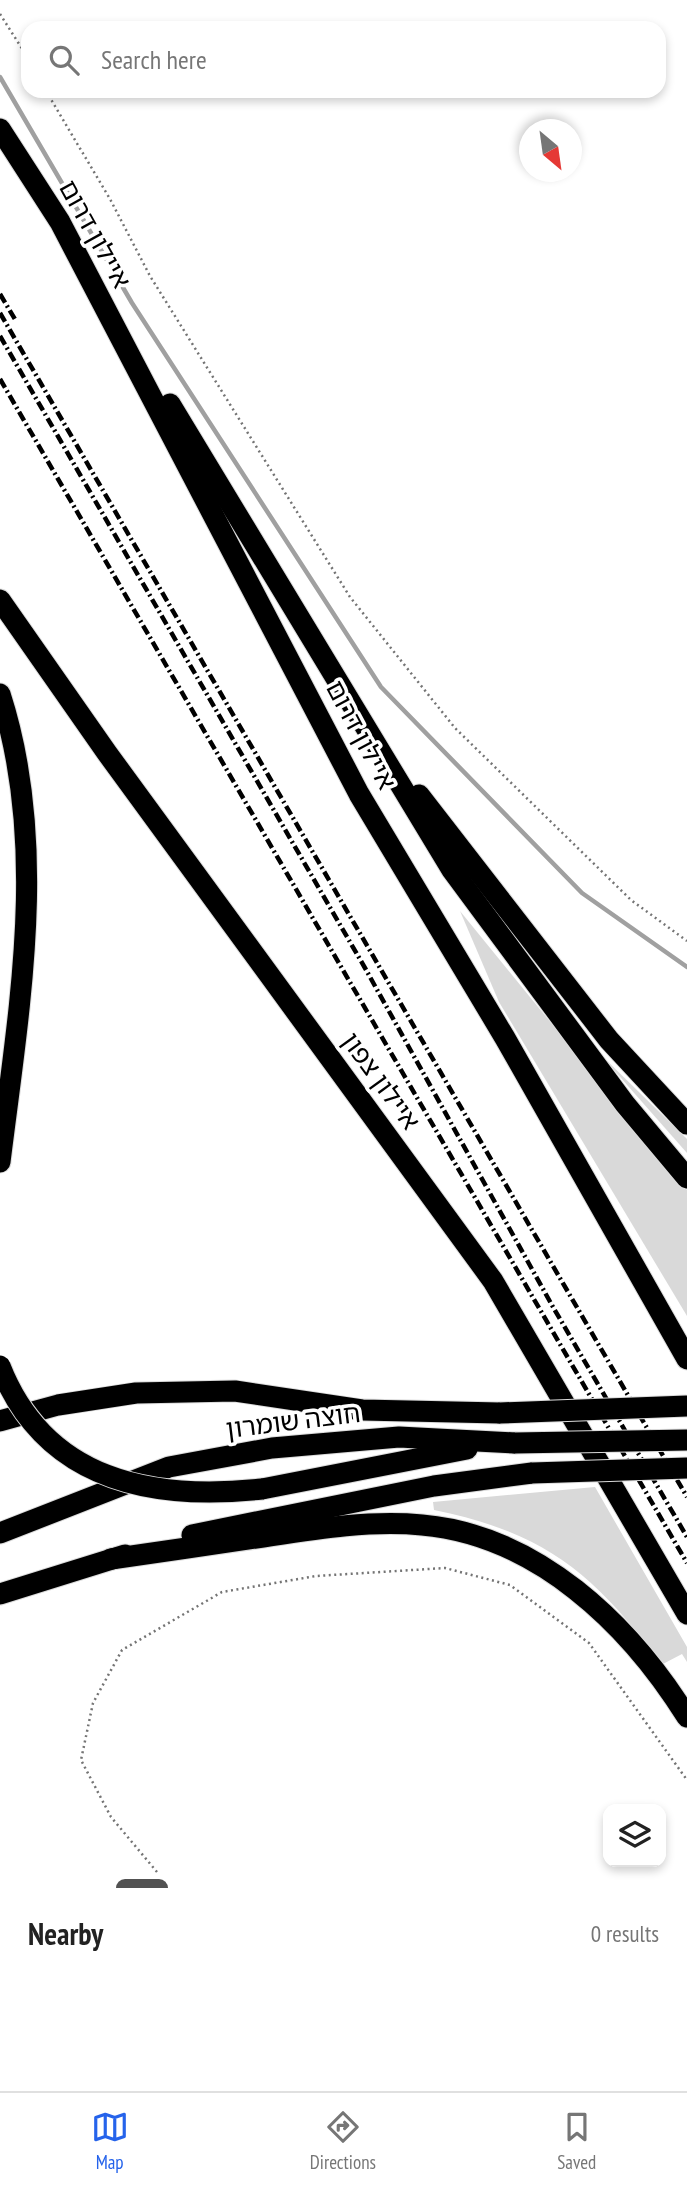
<!DOCTYPE html>
<meta charset="utf-8">
<style>
:root{--surface:#fff;--page:#f2f2f2;--text:#222;--muted:#767676;--line:#e0e0e0;--accent:#2563eb}
body{margin:0;font-family:"PT Sans Narrow","Noto Sans Hebrew",sans-serif;background:var(--page);color:var(--text)}
.controls{position:absolute;right:21px;bottom:21px;display:grid;overflow:hidden;border-radius:14px;box-shadow:0 4px 10px #0003}
.controls button{width:63px;height:63px;display:grid;place-items:center;padding:0;border:0;border-bottom:2px solid var(--line);background:var(--surface);color:var(--text);font:35px sans-serif}
.compass{position:absolute;left:519px;top:119px;width:63px;height:63px;border-radius:50%;background:var(--surface);box-shadow:0 4px 10px #0003;rotate:151deg}
.list{margin:0;padding:0;list-style:none}
h2{display:flex;justify-content:space-between;align-items:center;height:91px;margin:0;padding:0 28px;font-size:30px}
h2 small{font-size:23px;font-weight:400;color:var(--muted)}
.icon{flex:none;width:38px;height:38px;fill:none;stroke:currentColor;stroke-width:2;stroke-linecap:round;stroke-linejoin:round}
.map{position:relative;flex:none;width:687px;height:1888px;overflow:hidden}
.search{position:absolute;background:var(--surface);box-shadow:0 4px 10px #0003;left:21px;right:21px;top:21px;height:77px;display:flex;align-items:center;gap:18px;box-sizing:border-box;padding:0 24px;border-radius:21px;color:var(--muted);font-size:26px}
.sheet{height:203px;background:var(--surface)}
nav{display:flex;justify-content:space-around;align-items:center;box-sizing:border-box;height:98px;border-top:2px solid var(--line);background:var(--surface);font-size:19px;color:var(--muted)}
nav a{display:grid;justify-items:center;gap:4px}
nav .on{color:var(--accent)}
.map>svg:first-child{display:block}
.green{fill:#d9d9d9}
.lines{fill:none;stroke-linecap:round;stroke-linejoin:round}
.stream{stroke:#a0a0a0;stroke-width:4.5}
.highway-casing{stroke:#dbdbdb;stroke-width:23}
.path{stroke:#747474;stroke-width:2.5;stroke-dasharray:2 3.5;stroke-linecap:butt}
.minor{stroke:#525252;stroke-width:18}
.highway{stroke:#000;stroke-width:21}
.rail{stroke:#000;stroke-width:4.5;stroke-dasharray:10 3.5 2 3.5;stroke-linecap:butt}
.highway-bridge-casing{stroke:#dbdbdb;stroke-width:23;stroke-linecap:butt}
.highway-bridge{stroke:#000;stroke-width:21}
.labels{text-anchor:middle;stroke-width:7;stroke-linejoin:round;paint-order:stroke}
.street-label{font-size:26px;fill:#000;stroke:#fff}
</style>
<div class="map">
<svg width="687" height="1888" viewBox="0 0 687 1888">
<rect width="100%" height="100%" fill="#fff"/>
<g class="green">
<polygon points="460,911 687,1190 687,1316 499,1002"/>
<polygon points="598,1052 687,1139 687,1153"/>
<path d="M595 1487 687 1647V1662L682 1654 661 1665C597 1575 544 1532 434 1510L433 1502Z"/>
</g>
<g class="lines">
<polyline class="stream" points="0,77 132,303 381,687 582,893 687,967"/>
<defs>
<g id="highway">
<polyline points="0,129 60,222 359,794 505,1038 687,1359"/>
<polyline points="170,404 452,870 625,1104 687,1178"/>
<polyline points="0,600 107,753 493,1281 687,1614"/>
<path d="M0 694C49 845 19 1008 0 1162"/>
<polyline points="419,795 609,1040 687,1124"/>
<polyline points="0,1421 58,1405 136,1393 235,1391 362,1410 500,1413"/>
<polyline points="262,1489 467,1449"/>
<polyline points="0,1533 169,1467 272,1448 399,1437 515,1443"/>
<polyline points="192,1535 434,1486 532,1473"/>
<path d="M111 1559C162 1552 212 1544 263 1537 315 1529 369 1520 422 1525 537 1535 629 1624 687 1717"/>
<polyline points="0,1594 125,1555"/>
</g>
</defs>
<use href="#highway" class="highway-casing"/>
<g class="path">
<polyline points="0,14 28,58"/>
<polyline points="46,91 110,199 150,276 350,597 455,728 631,900 687,941"/>
<polyline points="157,1872 111,1817 81,1760 93,1703 122,1650 222,1592 316,1576 445,1568 510,1585 589,1643 687,1780"/>
</g>
<polyline class="minor" points="125,1888 159,1888"/>
<use href="#highway" class="highway"/>
<g class="rail">
<polyline points="0,294 16,321"/>
<polyline points="0,313 687,1497"/>
<polyline points="0,336 365,968 553,1307 687,1537"/>
<polyline points="0,379 687,1563"/>
</g>
<defs>
<g id="highway-bridge">
<path d="M0 1366C45 1481 152 1501 262 1489"/>
<polyline points="500,1413 687,1406"/>
<polyline points="515,1443 687,1440"/>
<polyline points="532,1473 687,1468"/>
</g>
</defs>
<use href="#highway-bridge" class="highway-bridge-casing"/>
<use href="#highway-bridge" class="highway-bridge"/>
</g>
<g class="labels">
<g class="street-label">
<text transform="translate(95 234) rotate(61)" y="9">איילון דרום</text>
<text transform="translate(361 735) rotate(62)" y="9">איילון דרום</text>
<text transform="translate(381 1081) rotate(54)" y="9">איילון צפון</text>
<text transform="translate(293 1421) rotate(-7)" y="9">חוצה שומרון</text>
</g>
</g>
</svg>
<div class="controls">
<button><svg class="icon" aria-label="layers" viewBox="0 0 24 24"><path d="M12 4l9 5-9 5-9-5zM3 14l9 5 9-5"/></svg></button>
</div>
<svg class="compass" viewBox="-18 -18 36 36"><path d="M0-13l5 13h-10z" fill="#e53935"/><path d="M0 13l5-13h-10z" fill="#767676"/></svg>
<div class="search"><svg class="icon" aria-label="search" viewBox="0 0 24 24"><circle cx="10" cy="10" r="6"/><path d="M15 15l6 6"/></svg>Search here</div>
</div>
<section class="sheet">
<h2>Nearby<small>0 results</small></h2>
<ul class="list">
</ul>
</section>
<nav>
<a class="on"><svg class="icon" aria-label="map" viewBox="0 0 24 24"><path d="M3 6l6-2 6 2 6-2v14l-6 2-6-2-6 2zM9 4v14M15 6v14"/></svg>Map</a>
<a><svg class="icon" aria-label="directions" viewBox="0 0 24 24"><path d="M12 3l9 9-9 9-9-9zM9 14v-3h6M13 9l2 2-2 2"/></svg>Directions</a>
<a><svg class="icon" aria-label="saved" viewBox="0 0 24 24"><path d="M7 4h10v16l-5-4-5 4z"/></svg>Saved</a>
</nav>
